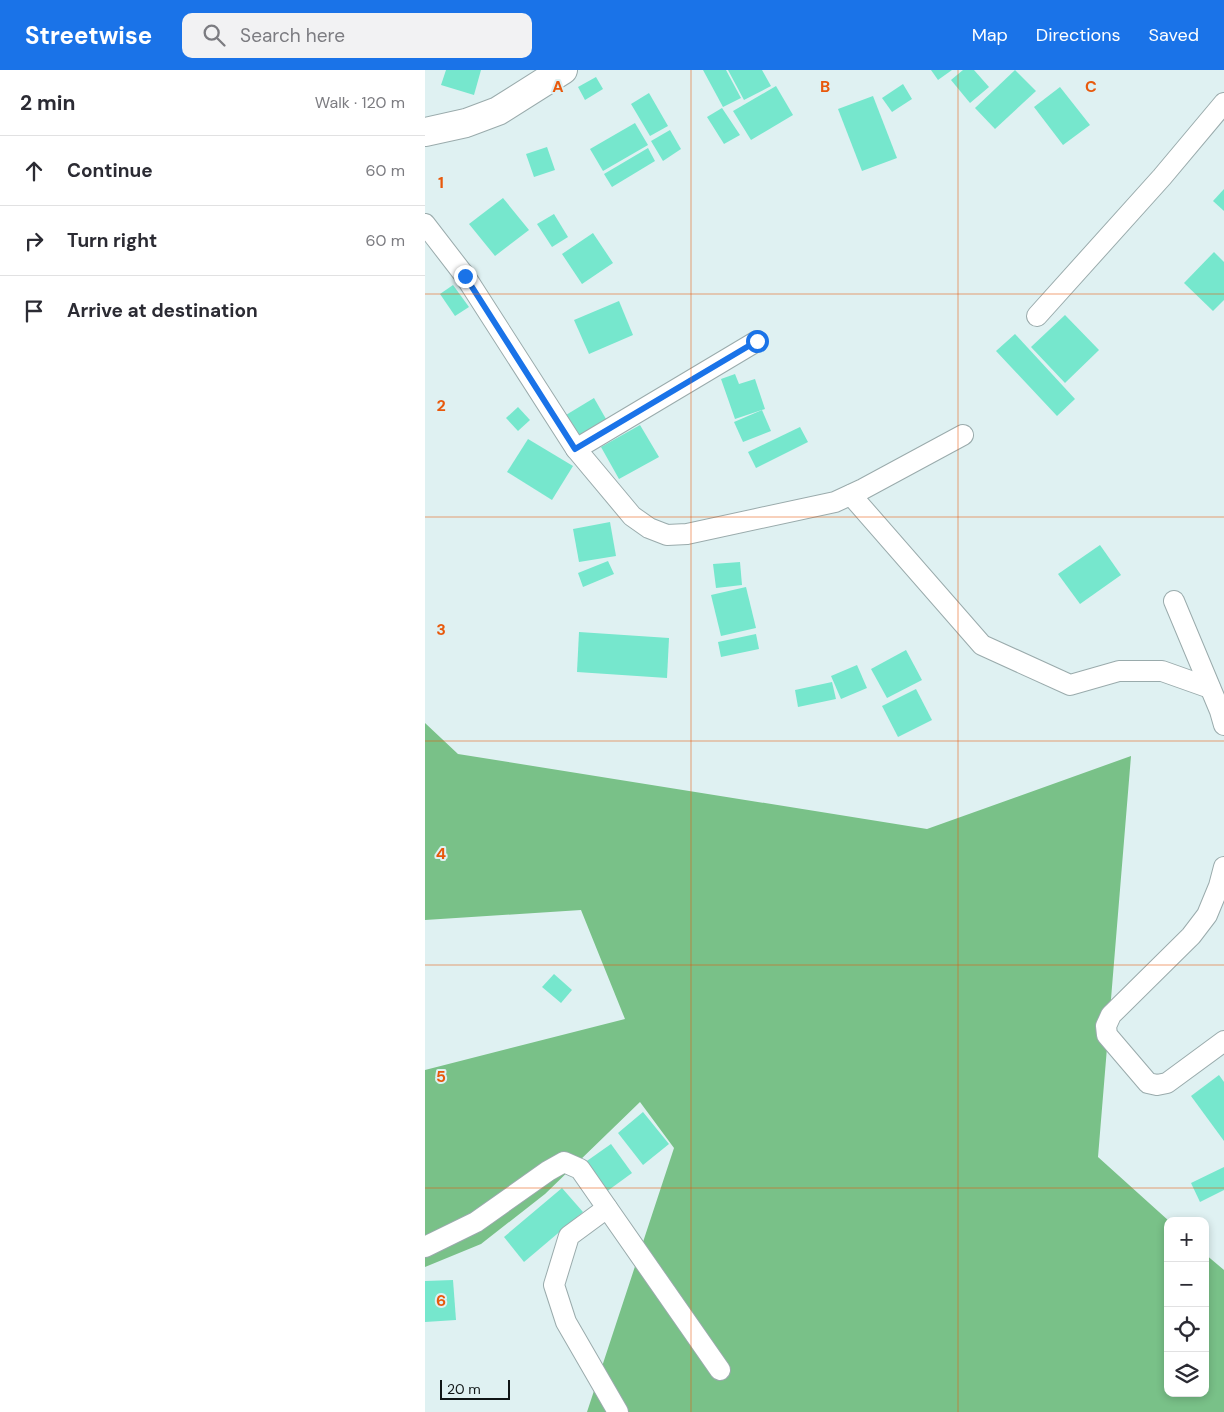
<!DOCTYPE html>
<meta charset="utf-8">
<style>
:root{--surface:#fff;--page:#f2f2f3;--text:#2b2b33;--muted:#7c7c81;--line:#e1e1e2;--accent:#1a73e8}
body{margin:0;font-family:"DM Sans",sans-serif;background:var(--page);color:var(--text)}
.controls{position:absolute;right:15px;bottom:15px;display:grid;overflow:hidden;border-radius:10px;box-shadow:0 2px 8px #0003}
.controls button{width:45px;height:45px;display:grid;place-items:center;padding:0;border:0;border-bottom:1px solid var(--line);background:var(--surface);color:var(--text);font:25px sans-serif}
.scale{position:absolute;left:15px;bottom:12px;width:70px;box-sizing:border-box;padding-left:5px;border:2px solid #0f1516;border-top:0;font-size:14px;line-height:18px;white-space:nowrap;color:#0f1516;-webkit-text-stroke:4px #dff1f2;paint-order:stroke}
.stop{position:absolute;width:15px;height:15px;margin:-11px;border:4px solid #1a73e8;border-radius:50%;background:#fff}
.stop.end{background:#1a73e8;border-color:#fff;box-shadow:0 1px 5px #0008}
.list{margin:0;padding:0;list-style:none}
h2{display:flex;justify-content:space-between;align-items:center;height:65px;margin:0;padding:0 20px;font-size:21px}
h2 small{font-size:16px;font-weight:400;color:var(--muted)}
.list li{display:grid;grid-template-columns:32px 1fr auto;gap:15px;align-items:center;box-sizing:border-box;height:70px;padding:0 20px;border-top:1px solid var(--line)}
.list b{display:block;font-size:19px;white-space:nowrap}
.list em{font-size:16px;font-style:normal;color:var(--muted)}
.icon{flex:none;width:28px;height:28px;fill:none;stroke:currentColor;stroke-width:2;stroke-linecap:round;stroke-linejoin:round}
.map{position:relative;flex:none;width:799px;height:1342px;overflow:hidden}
header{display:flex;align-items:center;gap:30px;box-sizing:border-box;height:70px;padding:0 25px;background:var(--accent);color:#fff}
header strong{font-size:24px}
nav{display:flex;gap:28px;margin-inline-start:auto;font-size:18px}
.search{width:350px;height:45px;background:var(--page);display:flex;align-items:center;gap:12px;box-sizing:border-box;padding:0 18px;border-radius:10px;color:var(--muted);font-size:19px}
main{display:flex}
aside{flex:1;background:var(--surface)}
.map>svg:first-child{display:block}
.forest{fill:#79c188}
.building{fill:#76e7cd}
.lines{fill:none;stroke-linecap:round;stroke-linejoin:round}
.street-casing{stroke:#9aabac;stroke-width:22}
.secondary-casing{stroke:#9aabac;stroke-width:30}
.street{stroke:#fff;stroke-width:20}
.secondary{stroke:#fff;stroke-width:28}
.route{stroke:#1a73e8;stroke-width:6}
.grid{fill:none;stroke:#e8590c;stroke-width:1;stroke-opacity:0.55}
.grid-label{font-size:16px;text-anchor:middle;font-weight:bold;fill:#e8590c;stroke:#dff1f2;stroke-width:4;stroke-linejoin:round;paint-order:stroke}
</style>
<header>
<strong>Streetwise</strong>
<div class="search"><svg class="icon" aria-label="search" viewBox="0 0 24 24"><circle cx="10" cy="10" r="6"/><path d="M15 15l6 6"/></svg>Search here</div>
<nav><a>Map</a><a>Directions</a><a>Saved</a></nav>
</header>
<main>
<aside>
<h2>2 min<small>Walk · 120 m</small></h2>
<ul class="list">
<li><svg class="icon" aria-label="ahead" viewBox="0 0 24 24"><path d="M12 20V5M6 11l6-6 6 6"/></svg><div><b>Continue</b></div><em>60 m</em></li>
<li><svg class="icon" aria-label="right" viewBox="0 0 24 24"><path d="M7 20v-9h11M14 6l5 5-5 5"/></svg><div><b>Turn right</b></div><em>60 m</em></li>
<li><svg class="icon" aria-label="arrive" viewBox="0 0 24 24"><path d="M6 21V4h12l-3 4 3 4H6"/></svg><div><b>Arrive at destination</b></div></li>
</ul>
</aside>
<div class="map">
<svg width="799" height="1342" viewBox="0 0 799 1342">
<rect width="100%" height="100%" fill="#dff1f2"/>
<polygon class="forest" points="0,653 33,684 502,759 706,686 673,1087 744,1151 743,1323 780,1323 780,1184 799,1200 799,1342 162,1342 249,1078 215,1032 120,1124 56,1174 0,1197 0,1000 200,949 156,840 0,850"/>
<g class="building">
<polygon points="21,0 56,0 49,25 16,15"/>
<polygon points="278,0 301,0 316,28 298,37"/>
<polygon points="303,0 337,0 346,16 319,30"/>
<polygon points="506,0 527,0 513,10"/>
<polygon points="538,0 549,0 564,17 545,33 526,10"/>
<polygon points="590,0 611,21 570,59 550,38"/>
<polygon points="171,7 178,19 160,30 153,17"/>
<polygon points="478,14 487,29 467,42 457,28"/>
<polygon points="351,16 368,45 326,70 308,41"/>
<polygon points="635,17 665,55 638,75 609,37"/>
<polygon points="224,23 243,56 225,66 206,34"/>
<polygon points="448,26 472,88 437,101 413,39"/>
<polygon points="297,38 315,65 299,74 282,47"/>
<polygon points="210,53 223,75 178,101 165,79"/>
<polygon points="245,60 256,79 238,91 226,71"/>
<polygon points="122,77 130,100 109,107 101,84"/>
<polygon points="223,78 230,91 187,117 179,104"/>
<polygon points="799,119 799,141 788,131"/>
<polygon points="78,128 104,160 70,186 44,154"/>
<polygon points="129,144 143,167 127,177 112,154"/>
<polygon points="168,163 188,193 157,214 137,184"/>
<polygon points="789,182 799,192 799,230 788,241 759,213"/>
<polygon points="28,215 44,237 30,246 15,224"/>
<polygon points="194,231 208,265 164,284 149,250"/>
<polygon points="640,245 674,280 640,313 606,277"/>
<polygon points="590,264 650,329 632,346 571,281"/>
<polygon points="310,304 314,314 330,309 340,339 310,349 296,309"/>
<polygon points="169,328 181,349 149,369 136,348"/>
<polygon points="93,337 105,350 93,361 81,348"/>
<polygon points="337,340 346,361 318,372 309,352"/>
<polygon points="215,355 234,387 194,409 176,377"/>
<polygon points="375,357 383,372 331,398 323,382"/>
<polygon points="103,369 148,396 127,430 82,402"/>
<polygon points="185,452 191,486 154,492 148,459"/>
<polygon points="675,475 696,505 655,534 633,504"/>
<polygon points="183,491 189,504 158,517 153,503"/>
<polygon points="315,492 317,515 291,518 288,494"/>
<polygon points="321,517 331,558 296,566 286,525"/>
<polygon points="154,562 244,568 242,608 152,602"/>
<polygon points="331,564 334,579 296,587 293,572"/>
<polygon points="481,580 497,610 462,628 446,599"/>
<polygon points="432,595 442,618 416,629 406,606"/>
<polygon points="407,612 411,629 373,637 370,620"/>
<polygon points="491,619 507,650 473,667 457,636"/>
<polygon points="129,904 147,920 136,933 117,917"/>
<polygon points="794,1005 799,1012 799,1071 766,1026"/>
<polygon points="218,1042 244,1074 218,1095 193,1063"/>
<polygon points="186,1074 207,1103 181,1122 159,1093"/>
<polygon points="799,1097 799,1120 775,1132 766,1113"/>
<polygon points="137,1118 158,1142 99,1192 79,1167"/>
<polygon points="28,1210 31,1250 0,1252 0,1211"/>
</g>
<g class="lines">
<defs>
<g id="street">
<polyline points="0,154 40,206 151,379 207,446 224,458 242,465 262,464 410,432 438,419 538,365"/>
<polyline points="612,246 737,107 799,33"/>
<polyline points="151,379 332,271"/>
<polyline points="426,425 557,575 645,615 694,601 737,601 785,618"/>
<polyline points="749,531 795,641 799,655"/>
<polyline points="799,797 794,816 782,845 766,866 686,945 681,956 682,965 723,1013 732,1015 742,1013 799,971"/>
<polyline points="182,1138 144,1166 129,1215 141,1252 193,1342"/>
<polyline points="0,1177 51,1152 123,1101 139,1092 155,1099 295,1300"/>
</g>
<polyline id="secondary" points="0,62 41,53 73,41 138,0"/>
</defs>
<use href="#street" class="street-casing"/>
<use href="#secondary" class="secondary-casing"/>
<use href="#street" class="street"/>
<use href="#secondary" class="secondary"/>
</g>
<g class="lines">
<polyline class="route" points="40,206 150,379 332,271"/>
</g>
<path class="grid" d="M266 0V1342M533 0V1342M0 224H799M0 447H799M0 671H799M0 895H799M0 1118H799"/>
<g class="grid-label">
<text x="133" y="22">A</text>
<text x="400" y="22">B</text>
<text x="666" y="22">C</text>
<text x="16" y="118">1</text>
<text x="16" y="341">2</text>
<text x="16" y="565">3</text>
<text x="16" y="789">4</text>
<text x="16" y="1012">5</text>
<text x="16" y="1236">6</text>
</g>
</svg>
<div class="controls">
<button>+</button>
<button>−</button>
<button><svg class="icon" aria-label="locate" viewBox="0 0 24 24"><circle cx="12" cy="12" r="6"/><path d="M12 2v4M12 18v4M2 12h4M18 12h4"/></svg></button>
<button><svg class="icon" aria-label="layers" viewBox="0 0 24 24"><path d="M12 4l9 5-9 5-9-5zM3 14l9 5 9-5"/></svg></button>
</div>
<div class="scale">20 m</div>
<div class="stop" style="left:332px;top:271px"></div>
<div class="stop end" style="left:40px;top:206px"></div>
</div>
</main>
